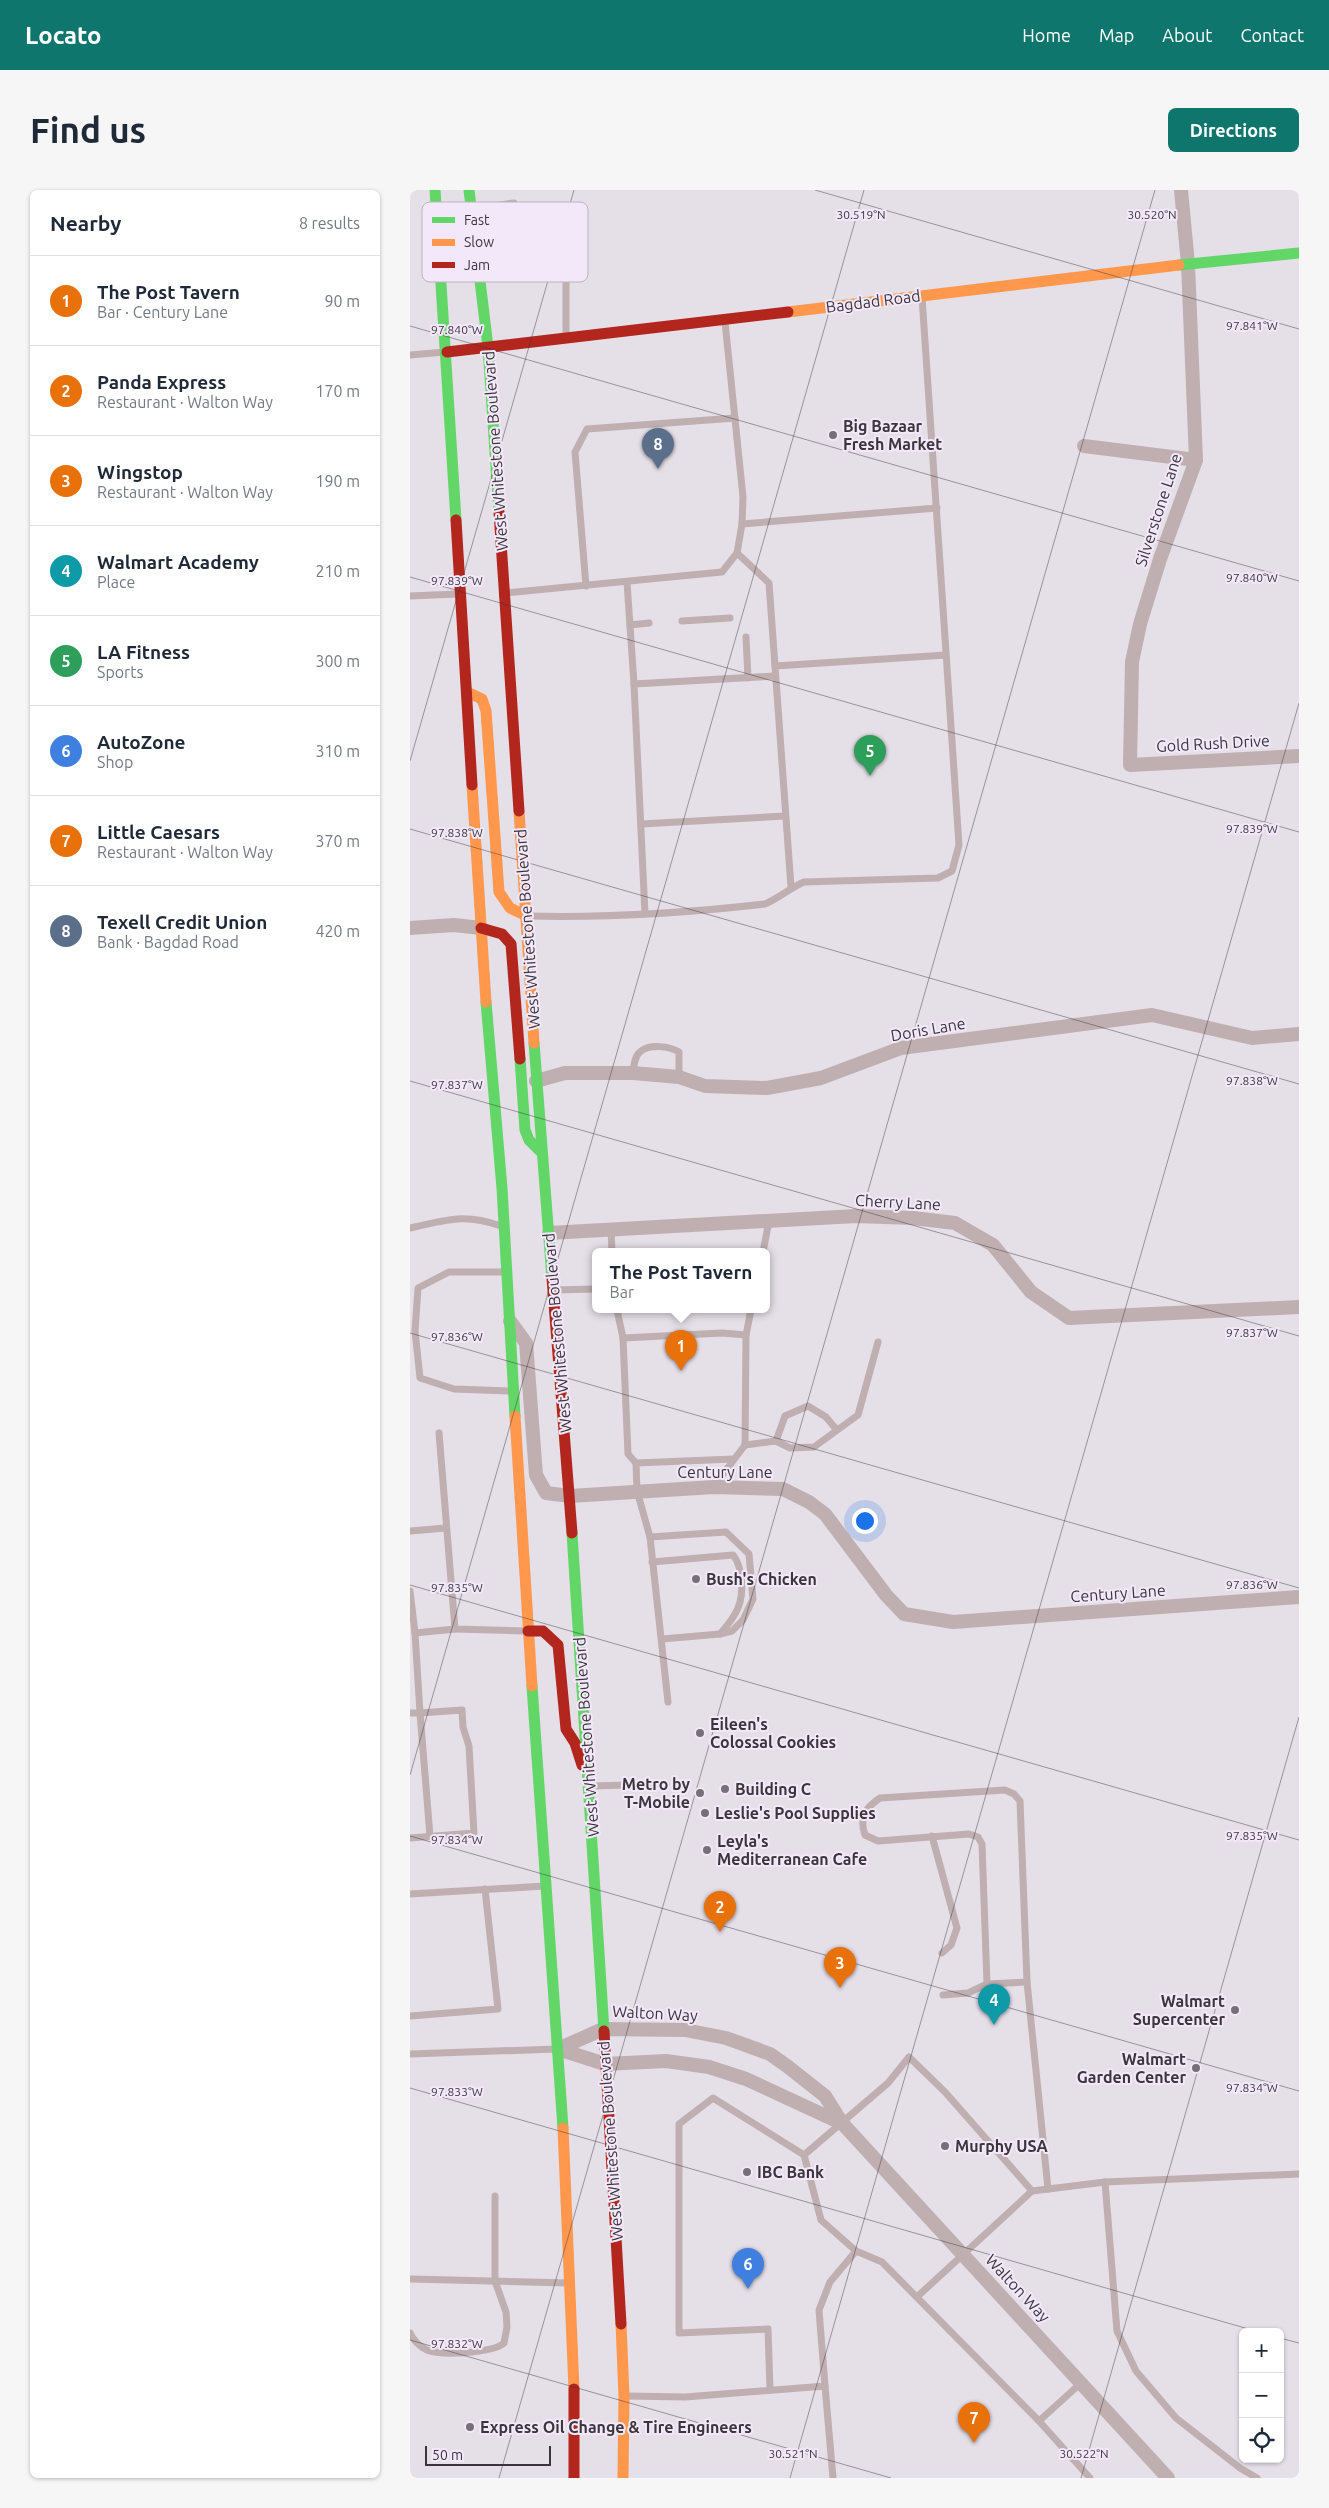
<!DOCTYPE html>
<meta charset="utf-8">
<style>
:root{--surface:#fff;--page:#f6f6f7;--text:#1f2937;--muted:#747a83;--line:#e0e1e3;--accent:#0f766e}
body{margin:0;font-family:Ubuntu,sans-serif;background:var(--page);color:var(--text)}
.controls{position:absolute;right:15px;bottom:15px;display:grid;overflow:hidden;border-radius:8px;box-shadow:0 1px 4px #0004}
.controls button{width:45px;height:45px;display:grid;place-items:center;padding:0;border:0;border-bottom:1px solid var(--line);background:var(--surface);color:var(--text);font:25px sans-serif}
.scale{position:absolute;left:15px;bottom:12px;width:126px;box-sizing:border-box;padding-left:5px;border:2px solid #3a363c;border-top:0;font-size:14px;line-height:18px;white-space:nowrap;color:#3a363c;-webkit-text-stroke:4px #f3e8f9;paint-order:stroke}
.you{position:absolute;left:454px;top:1330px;width:18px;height:18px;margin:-12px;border:4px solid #fff;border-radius:50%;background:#1a73e8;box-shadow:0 0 0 8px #1a73e833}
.badge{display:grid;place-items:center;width:32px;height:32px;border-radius:50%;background:var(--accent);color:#fff;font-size:16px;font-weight:700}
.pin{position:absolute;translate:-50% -41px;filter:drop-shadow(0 1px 2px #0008)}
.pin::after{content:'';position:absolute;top:26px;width:18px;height:15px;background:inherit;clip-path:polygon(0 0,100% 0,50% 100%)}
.popup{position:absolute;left:182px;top:1058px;width:178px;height:65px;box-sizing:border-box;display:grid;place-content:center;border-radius:8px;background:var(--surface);filter:drop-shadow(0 1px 4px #0005);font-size:16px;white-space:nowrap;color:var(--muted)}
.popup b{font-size:19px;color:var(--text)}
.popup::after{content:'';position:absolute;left:50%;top:100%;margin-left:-10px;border:10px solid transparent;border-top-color:var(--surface)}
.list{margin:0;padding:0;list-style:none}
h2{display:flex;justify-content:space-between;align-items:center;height:65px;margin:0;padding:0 20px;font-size:21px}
h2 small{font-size:16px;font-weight:400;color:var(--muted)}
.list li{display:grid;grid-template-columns:32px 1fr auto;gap:15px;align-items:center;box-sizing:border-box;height:90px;padding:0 20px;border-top:1px solid var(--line)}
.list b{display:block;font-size:19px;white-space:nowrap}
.list p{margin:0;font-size:16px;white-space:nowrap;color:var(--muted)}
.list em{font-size:16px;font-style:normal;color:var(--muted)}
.icon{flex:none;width:28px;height:28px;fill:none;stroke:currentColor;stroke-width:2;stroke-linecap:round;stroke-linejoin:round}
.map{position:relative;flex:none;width:889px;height:2288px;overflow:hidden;border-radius:8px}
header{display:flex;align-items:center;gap:30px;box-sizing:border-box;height:70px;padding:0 25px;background:var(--accent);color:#fff}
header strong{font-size:24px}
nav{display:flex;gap:28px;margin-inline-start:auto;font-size:18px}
.intro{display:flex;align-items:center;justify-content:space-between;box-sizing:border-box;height:120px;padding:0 30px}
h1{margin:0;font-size:35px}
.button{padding:12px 22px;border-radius:8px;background:var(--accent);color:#fff;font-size:18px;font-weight:700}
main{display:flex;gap:30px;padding:0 30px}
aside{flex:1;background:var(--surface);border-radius:8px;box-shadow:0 1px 4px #0004}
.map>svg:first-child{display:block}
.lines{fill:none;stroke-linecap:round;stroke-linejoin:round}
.lane{stroke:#bfafb1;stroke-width:7}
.street{stroke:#bfafb1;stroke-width:14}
.fast{stroke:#63d668;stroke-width:11}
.slow{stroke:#ff974d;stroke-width:11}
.jam{stroke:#b3261e;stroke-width:11}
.ticks{fill:none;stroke:#3a363c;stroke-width:1;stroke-opacity:0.45}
.poi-dot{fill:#767178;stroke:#f3e8f9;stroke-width:2}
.labels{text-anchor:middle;stroke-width:4;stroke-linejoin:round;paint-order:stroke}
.street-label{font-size:16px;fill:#3a363c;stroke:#f3e8f9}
.poi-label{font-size:16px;font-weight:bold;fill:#3a363c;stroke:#f3e8f9;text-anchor:start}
.key{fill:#f3e8f9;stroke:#bcb3c0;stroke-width:1}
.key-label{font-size:14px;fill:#3a363c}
.ticks-label{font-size:12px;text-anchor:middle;fill:#3a363c;stroke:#f3e8f9;stroke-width:4;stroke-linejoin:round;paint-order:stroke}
</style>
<header>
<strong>Locato</strong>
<nav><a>Home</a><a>Map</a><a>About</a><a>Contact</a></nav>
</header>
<div class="intro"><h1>Find us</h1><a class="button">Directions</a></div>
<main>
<aside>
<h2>Nearby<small>8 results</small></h2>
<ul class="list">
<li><span class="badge" style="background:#e8710a">1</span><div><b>The Post Tavern</b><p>Bar · Century Lane</p></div><em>90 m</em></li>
<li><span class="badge" style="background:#e8710a">2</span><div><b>Panda Express</b><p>Restaurant · Walton Way</p></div><em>170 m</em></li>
<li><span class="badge" style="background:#e8710a">3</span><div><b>Wingstop</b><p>Restaurant · Walton Way</p></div><em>190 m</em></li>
<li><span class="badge" style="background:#0f9aa8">4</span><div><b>Walmart Academy</b><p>Place</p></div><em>210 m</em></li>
<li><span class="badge" style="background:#2e9e5b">5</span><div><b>LA Fitness</b><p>Sports</p></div><em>300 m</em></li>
<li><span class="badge" style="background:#3f7fe0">6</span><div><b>AutoZone</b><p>Shop</p></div><em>310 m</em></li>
<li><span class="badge" style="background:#e8710a">7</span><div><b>Little Caesars</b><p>Restaurant · Walton Way</p></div><em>370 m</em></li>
<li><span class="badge" style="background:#5c6f8a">8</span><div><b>Texell Credit Union</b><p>Bank · Bagdad Road</p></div><em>420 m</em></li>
</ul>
</aside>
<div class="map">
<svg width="889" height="2288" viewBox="0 0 889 2288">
<rect width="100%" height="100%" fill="#e5dfe8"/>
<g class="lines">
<g class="lane">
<polyline points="62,19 104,13 110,60 137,70 156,73 156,147"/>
<polyline points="0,165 35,162"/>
<polyline points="332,334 527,318"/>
<polyline points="327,363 359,393 365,476"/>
<polyline points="217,392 224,494"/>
<polyline points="176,396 165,262 177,239 325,228"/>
<polyline points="96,403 312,382 327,363 332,334 333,307 315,132"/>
<polyline points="0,406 48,404"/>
<polyline points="272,431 320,428"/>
<polyline points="220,435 239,433"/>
<polyline points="336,447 338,488"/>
<polyline points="231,634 375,626"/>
<polyline points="381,697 365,476 536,465"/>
<polyline points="235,724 224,494 365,486"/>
<path d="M117 726C197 728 276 723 355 714 369 708 380 698 394 692L528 688 542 681 549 655 512 107"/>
<path d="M223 883C224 876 224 866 231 861 240 854 259 856 269 862V887"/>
<path d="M0 1038C38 1030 53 1023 91 1036"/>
<polyline points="201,1040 202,1062"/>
<polyline points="353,1062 359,1031"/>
<polyline points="95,1082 39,1082 8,1098 5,1141 10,1188 44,1199 103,1201"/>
<polyline points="144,1100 186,1099"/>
<polyline points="207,1120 213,1148 218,1264 226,1273 227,1301 240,1347 258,1512"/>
<polyline points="336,1145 341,1120"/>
<polyline points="213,1148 312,1143 336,1145 335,1255 304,1296"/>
<polyline points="29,1243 45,1439 115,1441"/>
<polyline points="366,1251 375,1226 398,1216 416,1227 426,1239"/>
<polyline points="335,1255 366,1251 380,1258 404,1257 448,1225 468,1152"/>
<polyline points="226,1273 323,1269"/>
<polyline points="0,1341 36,1338"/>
<polyline points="240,1347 316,1342 339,1364 343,1409 333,1430 322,1441 310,1444 252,1449"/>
<path d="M242 1372 323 1365C333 1377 334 1404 328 1418 324 1428 317 1436 310 1444"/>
<polyline points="0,1401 5,1443 45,1439"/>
<polyline points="0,1523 10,1523 5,1443"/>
<polyline points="181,1596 256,1594"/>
<polyline points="522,1646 547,1738 541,1755 532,1763"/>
<polyline points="0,1648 64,1643 59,1556 53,1537 52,1520 10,1523 20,1646"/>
<polyline points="0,1704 135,1696"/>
<path d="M577 1794 572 1654 568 1647 559 1644 468 1651 455 1645C449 1628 455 1618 470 1608L595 1600 604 1604 610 1611 617 1792 638 1999"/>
<polyline points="533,1805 558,1803 577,1794 617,1792"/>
<polyline points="0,1826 88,1819 75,1699"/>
<polyline points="0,1864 147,1859"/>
<polyline points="394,1965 411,2030 446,2061"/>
<polyline points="0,2089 159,2093"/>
<polyline points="508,2106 622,2001 695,1992"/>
<path d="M0 2143C3 2150 10 2157 17 2160 31 2166 83 2163 94 2153L97 2137 96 2122 85 2091V2006"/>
<polyline points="415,2196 409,2120 420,2092 446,2061 472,2072 629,2231 680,2288"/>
<polyline points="360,2200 358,2139 269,2143 269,1934 303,1908 394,1965 478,1893 499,1867 535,1902 622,2001"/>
<polyline points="216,2206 275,2207 415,2196 423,2288"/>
<polyline points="629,2231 671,2193"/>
<polyline points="847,2288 830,2278 766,2228 726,2181 707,2141 695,1992 889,1984"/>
</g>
<g class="street">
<polyline points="771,0 778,74 786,270 750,369 730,434 722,472 720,575 889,566"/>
<polyline points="674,256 786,270"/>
<polyline points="0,738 44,735 71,738"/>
<polyline points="126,891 155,883 223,883 269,887 295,896 357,898 411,888 491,858 742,825 842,848 889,844"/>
<polyline points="139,1043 446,1026 503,1028 545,1033 583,1055 621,1102 659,1128 889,1117"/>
<polyline points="100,1131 116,1153 126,1285 136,1303 160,1306 304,1297 373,1299 399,1312 415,1324 476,1405 494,1424 543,1432 889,1407"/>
<polyline points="148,1859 193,1839 275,1840 316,1848 360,1864 377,1876 415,1906 432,1933 758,2288"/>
<polyline points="148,1859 195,1874 256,1871 299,1877 336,1889 431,1933"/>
</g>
<g class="fast">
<polyline points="25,0 46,330"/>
<polyline points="59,0 78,157 89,322"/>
<polyline points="769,75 889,63"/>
<polyline points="76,812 92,998 105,1226"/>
<polyline points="124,853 142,1088"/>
<polyline points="110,869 115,940 119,950 131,962"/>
<polyline points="162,1343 194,1841"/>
<polyline points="122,1496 153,1938"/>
</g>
<g class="slow">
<polyline points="378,122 769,75"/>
<polyline points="57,502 72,509 76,521 89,702 100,718 117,726"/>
<polyline points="62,595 76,812"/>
<polyline points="109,621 124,853"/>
<polyline points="105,1226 122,1496"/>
<polyline points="153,1938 164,2199"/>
<polyline points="211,2134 214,2206 213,2288"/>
</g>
<g class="jam">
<polyline points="37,162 378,122"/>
<polyline points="89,322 109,621"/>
<polyline points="46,330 62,595"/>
<polyline points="71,738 92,744 101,754 110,869"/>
<polyline points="142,1088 162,1343"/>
<polyline points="118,1441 133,1441 148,1455 156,1539 165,1553 172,1575"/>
<polyline points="194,1841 211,2134"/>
<polyline points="164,2199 164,2288"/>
</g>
</g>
<path class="ticks" d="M405 0 889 139M0 136 889 391M0 387 889 642M0 571 164 0M0 639 889 894M0 891 889 1146M0 1143 889 1398M0 1395 889 1650M0 1585 454 0M0 1646 889 1901M0 1898 849 2142M870 2148 889 2153M0 2150 481 2288M89 2288 745 0M380 2288 889 513M671 2288 889 1527"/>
<g class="poi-dot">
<circle cx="423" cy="245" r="5"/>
<circle cx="286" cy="1389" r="5"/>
<circle cx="290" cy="1543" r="5"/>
<circle cx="315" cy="1599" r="5"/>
<circle cx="290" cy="1603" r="5"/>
<circle cx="295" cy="1623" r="5"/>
<circle cx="297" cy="1660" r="5"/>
<circle cx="825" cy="1820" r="5"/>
<circle cx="786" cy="1878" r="5"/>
<circle cx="535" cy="1956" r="5"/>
<circle cx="337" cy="1982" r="5"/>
<circle cx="60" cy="2237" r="5"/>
</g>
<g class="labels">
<g class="street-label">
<text transform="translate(463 111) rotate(-7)" y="6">Bagdad Road</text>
<text transform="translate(85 261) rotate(-94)" y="6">West Whitestone Boulevard</text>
<text transform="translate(748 320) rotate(-72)" y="6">Silverstone Lane</text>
<text transform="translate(803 553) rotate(-3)" y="6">Gold Rush Drive</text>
<text transform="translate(117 739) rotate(-94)" y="6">West Whitestone Boulevard</text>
<text transform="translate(518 839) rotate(-10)" y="6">Doris Lane</text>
<text transform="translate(488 1012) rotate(3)" y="6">Cherry Lane</text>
<text transform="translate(147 1143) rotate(-95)" y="6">West Whitestone Boulevard</text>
<text x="315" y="1288">Century Lane</text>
<text transform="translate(708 1403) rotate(-4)" y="6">Century Lane</text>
<text transform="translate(176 1547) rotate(-94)" y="6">West Whitestone Boulevard</text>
<text transform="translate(245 1823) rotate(3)" y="6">Walton Way</text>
<text transform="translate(200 1951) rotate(-94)" y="6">West Whitestone Boulevard</text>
<text transform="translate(608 2098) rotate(47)" y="6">Walton Way</text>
</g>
<g class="poi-label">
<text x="433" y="242">Big Bazaar<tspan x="433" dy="18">Fresh Market</tspan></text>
<text x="296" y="1395">Bush's Chicken</text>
<text x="300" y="1540">Eileen's<tspan x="300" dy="18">Colossal Cookies</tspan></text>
<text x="280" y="1600" text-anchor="end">Metro by<tspan x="280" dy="18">T-Mobile</tspan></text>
<text x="325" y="1605">Building C</text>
<text x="305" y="1629">Leslie's Pool Supplies</text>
<text x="307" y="1657">Leyla's<tspan x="307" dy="18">Mediterranean Cafe</tspan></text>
<text x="815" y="1817" text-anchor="end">Walmart<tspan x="815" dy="18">Supercenter</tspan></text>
<text x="776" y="1875" text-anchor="end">Walmart<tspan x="776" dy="18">Garden Center</tspan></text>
<text x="545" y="1962">Murphy USA</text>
<text x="347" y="1988">IBC Bank</text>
<text x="70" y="2243">Express Oil Change &amp; Tire Engineers</text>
</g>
</g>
<rect x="12" y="12" width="166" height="80" rx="8" class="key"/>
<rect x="22" y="27" width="23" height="6" fill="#63d668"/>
<rect x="22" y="49" width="23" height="7" fill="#ff974d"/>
<rect x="22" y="72" width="23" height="6" fill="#b3261e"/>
<g class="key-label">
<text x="54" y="35">Fast</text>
<text x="54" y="57">Slow</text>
<text x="54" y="80">Jam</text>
</g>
<g class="ticks-label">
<text x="451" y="29">30.519°N</text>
<text x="742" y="29">30.520°N</text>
<text x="842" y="140">97.841°W</text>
<text x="47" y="144">97.840°W</text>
<text x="842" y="392">97.840°W</text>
<text x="47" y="395">97.839°W</text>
<text x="842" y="643">97.839°W</text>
<text x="47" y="647">97.838°W</text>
<text x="842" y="895">97.838°W</text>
<text x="47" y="899">97.837°W</text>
<text x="842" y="1147">97.837°W</text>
<text x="47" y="1151">97.836°W</text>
<text x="842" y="1399">97.836°W</text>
<text x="47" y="1402">97.835°W</text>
<text x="842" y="1650">97.835°W</text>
<text x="47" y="1654">97.834°W</text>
<text x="842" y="1902">97.834°W</text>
<text x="47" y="1906">97.833°W</text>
<text x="47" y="2158">97.832°W</text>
<text x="383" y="2268">30.521°N</text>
<text x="674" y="2268">30.522°N</text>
</g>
</svg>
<div class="controls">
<button>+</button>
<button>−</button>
<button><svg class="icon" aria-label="locate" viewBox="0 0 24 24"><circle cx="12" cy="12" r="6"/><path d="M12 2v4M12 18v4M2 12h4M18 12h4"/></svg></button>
</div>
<div class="scale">50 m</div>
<div class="you"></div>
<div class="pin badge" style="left:271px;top:1181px;background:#e8710a">1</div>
<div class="popup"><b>The Post Tavern</b>Bar</div>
<div class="pin badge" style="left:310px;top:1742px;background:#e8710a">2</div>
<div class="pin badge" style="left:430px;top:1798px;background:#e8710a">3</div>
<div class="pin badge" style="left:584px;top:1835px;background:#0f9aa8">4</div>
<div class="pin badge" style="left:460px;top:586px;background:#2e9e5b">5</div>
<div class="pin badge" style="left:338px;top:2099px;background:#3f7fe0">6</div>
<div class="pin badge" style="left:564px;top:2253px;background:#e8710a">7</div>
<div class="pin badge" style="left:248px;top:279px;background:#5c6f8a">8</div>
</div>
</main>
